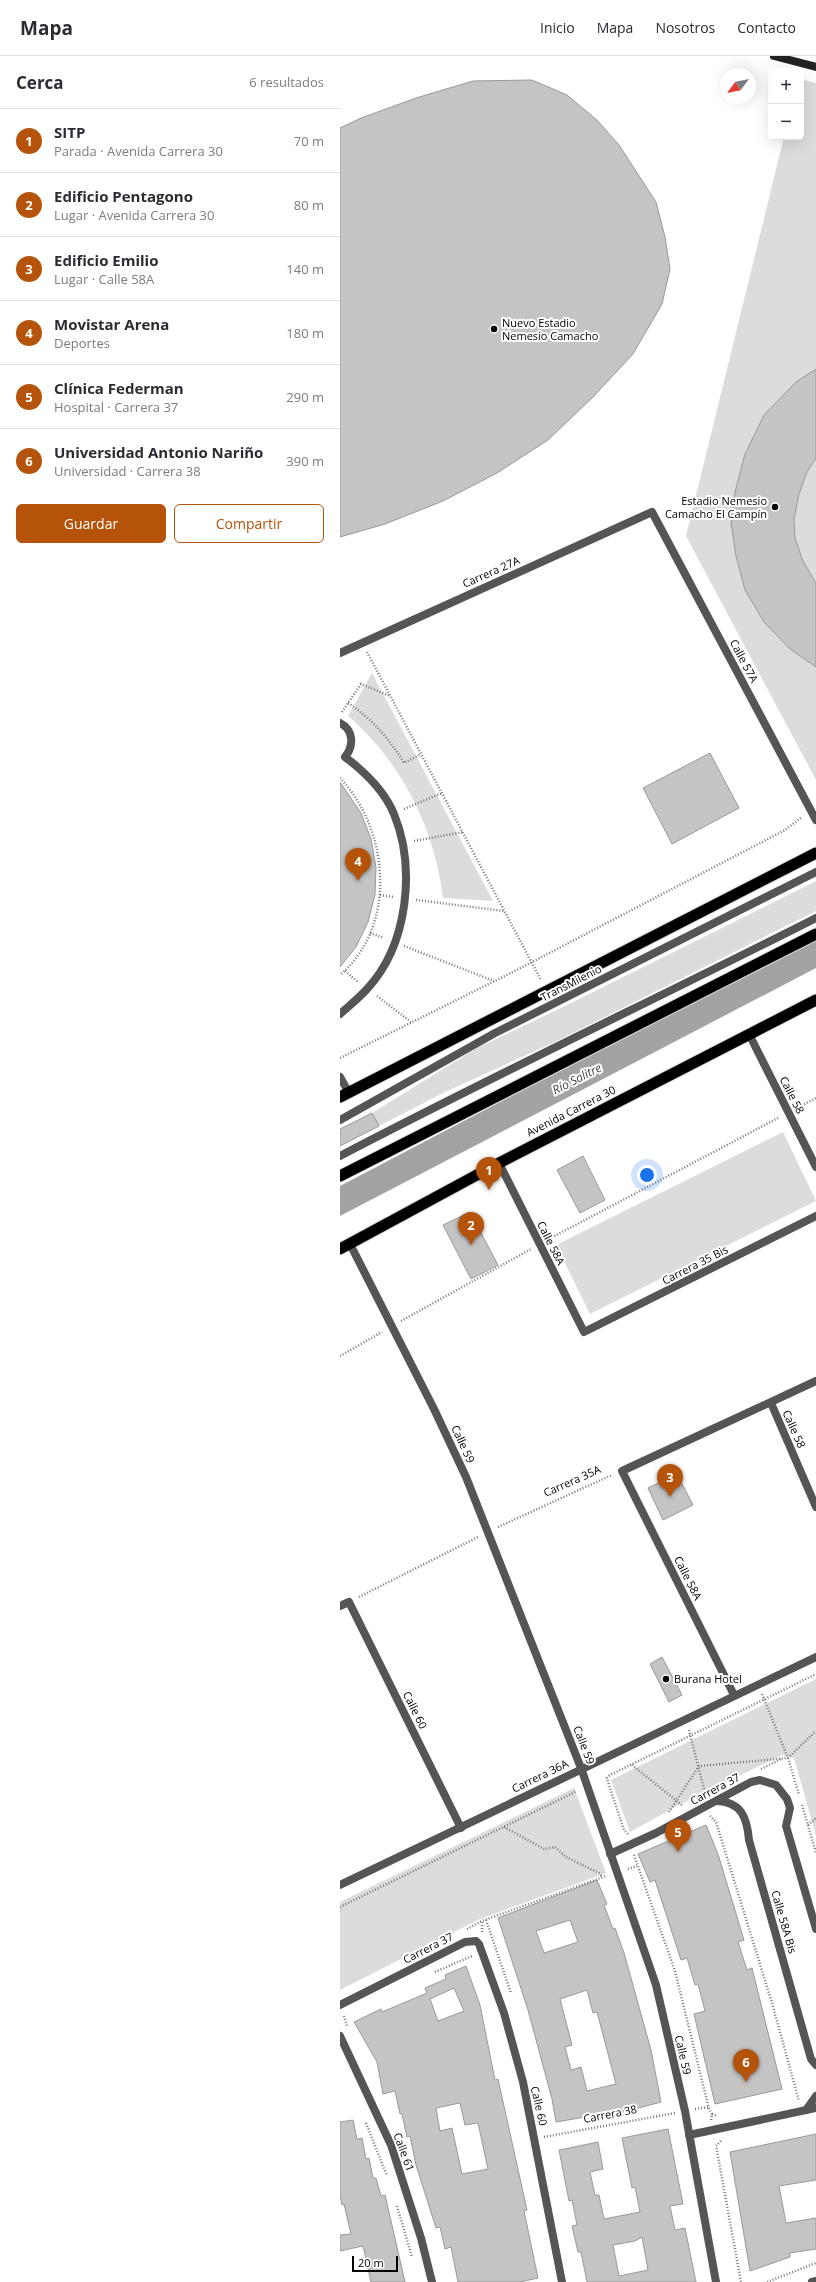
<!DOCTYPE html>
<html lang="es">
<meta charset="utf-8">
<style>
:root{--surface:#fff;--page:#f2f2f3;--text:#2b2b33;--muted:#7c7c81;--line:#e1e1e2;--accent:#b45309}
body{margin:0;font-family:"Open Sans",sans-serif;background:var(--page);color:var(--text)}
.controls{position:absolute;right:12px;top:12px;display:grid;overflow:hidden;border-radius:6px;box-shadow:0 4px 16px #0002}
.controls button{width:36px;height:36px;display:grid;place-items:center;padding:0;border:0;border-bottom:1px solid var(--line);background:var(--surface);color:var(--text);font:20px sans-serif}
.compass{position:absolute;left:380px;top:12px;width:36px;height:36px;border-radius:50%;background:var(--surface);box-shadow:0 4px 16px #0002;rotate:238deg}
.scale{position:absolute;left:12px;bottom:10px;width:46px;box-sizing:border-box;padding-left:4px;border:2px solid #000;border-top:0;font-size:11px;line-height:14px;white-space:nowrap;color:#000;-webkit-text-stroke:3px #fff;paint-order:stroke}
.you{position:absolute;left:307px;top:1119px;width:14px;height:14px;margin:-10px;border:3px solid #fff;border-radius:50%;background:#1a73e8;box-shadow:0 0 0 6px #1a73e833}
.badge{display:grid;place-items:center;width:26px;height:26px;border-radius:50%;background:var(--accent);color:#fff;font-size:13px;font-weight:700}
.pin{position:absolute;translate:-50% -33px;filter:drop-shadow(0 1px 2px #0008)}
.pin::after{content:'';position:absolute;top:21px;width:14px;height:12px;background:inherit;clip-path:polygon(0 0,100% 0,50% 100%)}
.list{margin:0;padding:0;list-style:none}
h2{display:flex;justify-content:space-between;align-items:center;height:52px;margin:0;padding:0 16px;font-size:17px}
h2 small{font-size:13px;font-weight:400;color:var(--muted)}
.list li{display:grid;grid-template-columns:26px 1fr auto;gap:12px;align-items:center;box-sizing:border-box;height:64px;padding:0 16px;border-top:1px solid var(--line)}
.list b{display:block;font-size:15px;white-space:nowrap}
.list p{margin:0;font-size:13px;white-space:nowrap;color:var(--muted)}
.list em{font-size:13px;font-style:normal;color:var(--muted)}
.actions{display:flex;gap:8px;padding:12px 16px}
.actions a{flex:1;padding:9px 0;border:1px solid var(--accent);border-radius:6px;text-align:center;font-size:14px;color:var(--accent)}
.actions .main{background:var(--accent);color:#fff}
.map{position:relative;flex:none;width:476px;height:2226px;overflow:hidden}
header{display:flex;align-items:center;gap:24px;box-sizing:border-box;height:56px;padding:0 20px;background:var(--surface);border-bottom:1px solid var(--line)}
header strong{font-size:19px}
nav{display:flex;gap:22px;margin-inline-start:auto;font-size:14px}
main{display:flex}
aside{flex:1;background:var(--surface)}
.map>svg:first-child{display:block}
.green{fill:#dcdcdc}
.water{fill:#a3a3a3}
.building{fill:#c4c4c4;stroke:#999;fill-rule:evenodd}
.lines{fill:none;stroke-linecap:round;stroke-linejoin:round}
.trunk-casing{stroke:#dbdbdb;stroke-width:13}
.path{stroke:#777;stroke-width:2.5;stroke-dasharray:1 2;stroke-linecap:butt}
.service{stroke:#555;stroke-width:8}
.pedestrian{stroke:#555;stroke-width:8}
.minor{stroke:#555;stroke-width:8}
.tertiary{stroke:#555;stroke-width:8}
.secondary{stroke:#222;stroke-width:8}
.trunk{stroke:#000;stroke-width:11}
.poi-dot{fill:#000;stroke:#fff;stroke-width:1.5}
.labels{text-anchor:middle;stroke-width:4;stroke-linejoin:round;paint-order:stroke}
.poi-label{font-size:11px;fill:#000;stroke:#fff;text-anchor:start}
.street-label{font-size:11px;fill:#000;stroke:#fff}
.water-label{font-size:12px;font-style:italic;fill:#444;stroke:#fff}
</style>
<header>
<strong>Mapa</strong>
<nav><a>Inicio</a><a>Mapa</a><a>Nosotros</a><a>Contacto</a></nav>
</header>
<main>
<aside>
<h2>Cerca<small>6 resultados</small></h2>
<ul class="list">
<li><span class="badge">1</span><div><b>SITP</b><p>Parada · Avenida Carrera 30</p></div><em>70 m</em></li>
<li><span class="badge">2</span><div><b>Edificio Pentagono</b><p>Lugar · Avenida Carrera 30</p></div><em>80 m</em></li>
<li><span class="badge">3</span><div><b>Edificio Emilio</b><p>Lugar · Calle 58A</p></div><em>140 m</em></li>
<li><span class="badge">4</span><div><b>Movistar Arena</b><p>Deportes</p></div><em>180 m</em></li>
<li><span class="badge">5</span><div><b>Clínica Federman</b><p>Hospital · Carrera 37</p></div><em>290 m</em></li>
<li><span class="badge">6</span><div><b>Universidad Antonio Nariño</b><p>Universidad · Carrera 38</p></div><em>390 m</em></li>
</ul>
<div class="actions"><a class="main">Guardar</a><a>Compartir</a></div>
</aside>
<div class="map">
<svg width="476" height="2226" viewBox="0 0 476 2226">
<rect width="100%" height="100%" fill="#fff"/>
<g class="green">
<polygon points="461,23 476,27 476,724 346,480 444,81 461,81"/>
<path d="M32 617 153 845 103 842C95 773 61 705 8 660Z"/>
<polygon points="476,825 476,855 215,986 105,1036 39,1070 32,1057 137,992 225,950"/>
<polygon points="443,1076 476,1145 250,1258 216,1189"/>
<polygon points="476,1623 476,1780 454,1702 442,1699 337,1750 290,1776 271,1724"/>
<polygon points="234,1732 266,1817 140,1863 0,1934 0,1846"/>
</g>
<polygon class="water" points="476,880 476,912 0,1160 0,1130"/>
<g class="building">
<polygon points="192,24 227,39 257,64 279,89 316,146 325,181 330,213 322,248 293,298 253,341 208,384 157,417 103,445 45,468 0,481 0,72 21,62 76,42 133,25"/>
<polygon points="476,313 476,402 467,416 459,438 454,463 455,482 463,505 476,527 476,611 450,593 424,566 405,534 396,500 391,467 395,436 405,398 424,359 456,326"/>
<polygon points="370,697 399,752 332,788 303,732"/>
<polygon points="0,726 21,757 31,783 36,811 35,839 28,866 16,891 0,911"/>
<polygon points="32,1057 39,1070 0,1090 0,1073"/>
<polygon points="243,1100 265,1144 240,1157 217,1114"/>
<polygon points="130,1156 158,1209 131,1223 103,1169"/>
<polygon points="337,1418 353,1449 323,1464 308,1432"/>
<polygon points="322,1601 342,1639 329,1646 310,1608"/>
<polygon points="366,1769 378,1798 404,1884 398,1886 407,1914 412,1912 442,2033 375,2048 354,1958 365,1955 358,1928 355,1929 347,1902 341,1904 315,1824 310,1826 298,1798"/>
<path d="M257 1824 267 1848 264 1849 273 1873 275 1872 284 1897 311 1994 321 2046 280 2057V2055L216 2066 212 2043 188 1954 158 1862ZM230 1864 238 1886 204 1897 196 1875ZM247 1934 253 1957 257 1956 276 2028 247 2035 241 2011 231 2014 225 1991 232 1989 220 1943Z"/>
<path d="M126 1910 140 1949 155 2024 158 2023 187 2154 184 2155 198 2222 180 2226H118L111 2191 105 2193 100 2171 96 2172 76 2109 70 2080 67 2081 62 2058H60L55 2035 43 2038 37 2006 14 1966 41 1953 42 1956 87 1937 85 1932 106 1923 105 1919ZM114 1932 124 1955 98 1965 90 1943ZM120 2047 125 2069 138 2067 148 2113 122 2118 112 2072 100 2075 96 2052Z"/>
<polygon points="13,2064 17,2083 22,2082 26,2103 29,2102 33,2122 36,2122 41,2140 45,2139 65,2226 31,2226 23,2190 0,2195 0,2179 11,2178 4,2148 2,2149 0,2139 0,2066"/>
<path d="M328 2073 343 2148 330 2150 335 2174 345 2172 356 2226H247L241 2196H238L232 2170 237 2169 232 2144 229 2145 219 2094 258 2086 263 2113 250 2116 255 2139H259L264 2163 300 2156 295 2131 292 2132 282 2082ZM302 2181 308 2214 279 2220 273 2189 295 2185Z"/>
<polygon points="476,2078 476,2124 439,2130 446,2167 476,2162 476,2193 450,2197 450,2201 410,2215 390,2096"/>
</g>
<g class="lines">
<defs>
<g id="trunk">
<polyline points="0,1041 476,797"/>
<polyline points="0,1120 476,878"/>
<polyline points="0,1193 159,1107 476,944"/>
</g>
</defs>
<use href="#trunk" class="trunk-casing"/>
<g class="path">
<polyline points="27,596 201,924"/>
<path d="M8 647C32 663 49 682 64 707L81 698"/>
<polyline points="2,656 21,628 50,640"/>
<path d="M0 722C49 773 58 870 0 919"/>
<polyline points="64,753 102,737"/>
<polyline points="74,785 123,776"/>
<polyline points="40,839 53,841"/>
<polyline points="76,844 164,855"/>
<polyline points="30,877 44,882"/>
<polyline points="64,890 154,925"/>
<polyline points="5,915 18,926"/>
<polyline points="37,940 71,966"/>
<polyline points="0,1002 171,917 445,774 462,761"/>
<polyline points="459,1051 476,1042"/>
<polyline points="209,1183 438,1062"/>
<polyline points="61,1265 191,1193"/>
<polyline points="0,1300 42,1276"/>
<polyline points="158,1471 272,1419"/>
<polyline points="19,1541 138,1481"/>
<polyline points="422,1638 448,1702 459,1739"/>
<polyline points="349,1674 365,1737"/>
<polyline points="292,1709 343,1750"/>
<polyline points="421,1713 441,1703"/>
<polyline points="462,1749 476,1797"/>
<polyline points="329,1756 359,1710 448,1702 476,1675"/>
<polyline points="370,1760 376,1766 432,1947 459,2045"/>
<polyline points="468,1769 476,1762"/>
<polyline points="164,1771 204,1793 215,1791 226,1801 259,1817 262,1821"/>
<polyline points="288,1778 284,1774 268,1726 267,1722 270,1719 476,1618"/>
<polyline points="294,1799 335,1915 369,2053 372,2058 371,2064"/>
<polyline points="288,1813 297,1810"/>
<polyline points="0,1851 237,1735"/>
<polyline points="146,1864 171,1937"/>
<polyline points="127,1873 142,1865"/>
<polyline points="142,1876 142,1865 266,1820"/>
<polyline points="95,1916 132,1900"/>
<polyline points="4,1960 7,1970"/>
<polyline points="355,2053 369,2051"/>
<polyline points="372,2058 377,2060"/>
<polyline points="26,2067 47,2120"/>
<polyline points="204,2081 335,2057"/>
<polyline points="381,2085 376,2090 377,2095 401,2226"/>
<polyline points="57,2150 72,2201"/>
<polyline points="427,2226 476,2207"/>
</g>
<g class="service">
<polyline points="0,1064 155,977 476,816"/>
<path d="M0 1100C157 1018 318 942 476 862"/>
</g>
<g class="pedestrian">
<path d="M0 667C14 674 14 690 5 701 25 716 44 734 54 758 76 812 68 889 27 933 19 942 9 950 0 958"/>
<polyline points="0,1021 9,1037"/>
</g>
<g class="minor">
<polyline points="0,597 312,456 476,764"/>
<polyline points="409,978 476,1111"/>
<polyline points="159,1107 244,1276 476,1160"/>
<polyline points="10,1188 94,1353 126,1421 241,1712 316,1929 345,2055 376,2226"/>
<polyline points="431,1347 476,1451"/>
<polyline points="0,1550 9,1546 121,1772"/>
<polyline points="394,1639 282,1415 476,1325"/>
<path d="M377 1745C401 1746 407 1761 409 1784L471 2003 476 2009"/>
<polyline points="270,1798 316,1777 411,1726 420,1724 436,1729 447,1743 450,1752 446,1770 476,1873"/>
<polyline points="0,1829 476,1601"/>
<polyline points="0,1949 125,1886 136,1885 139,1888 164,1957 183,2026 222,2226"/>
<polyline points="0,1980 51,2089 81,2182 92,2226"/>
<polyline points="466,2054 476,2040"/>
<polyline points="349,2079 476,2052"/>
</g>
<polyline class="tertiary" points="472,2226 476,2225"/>
<polyline class="secondary" points="434,0 476,11"/>
<use href="#trunk" class="trunk"/>
</g>
<g class="poi-dot">
<circle cx="154" cy="273" r="4"/>
<circle cx="435" cy="451" r="4"/>
<circle cx="326" cy="1623" r="4"/>
</g>
<g class="labels">
<g class="poi-label">
<text x="162" y="271">Nuevo Estadio<tspan x="162" dy="13">Nemesio Camacho</tspan></text>
<text x="427" y="449" text-anchor="end">Estadio Nemesio<tspan x="427" dy="13">Camacho El Campín</tspan></text>
<text x="334" y="1627">Burana Hotel</text>
</g>
<g class="street-label">
<text transform="translate(151 516) rotate(-24)" y="4">Carrera 27A</text>
<text transform="translate(404 605) rotate(62)" y="4">Calle 57A</text>
<text transform="translate(231 927) rotate(-27)" y="4">TransMilenio</text>
<text transform="translate(452 1039) rotate(63)" y="4">Calle 58</text>
<text transform="translate(231 1055) rotate(-27)" y="4">Avenida Carrera 30</text>
<text transform="translate(211 1187) rotate(63)" y="4">Calle 58A</text>
<text transform="translate(355 1209) rotate(-27)" y="4">Carrera 35 Bis</text>
<text transform="translate(454 1373) rotate(66)" y="4">Calle 58</text>
<text transform="translate(123 1388) rotate(65)" y="4">Calle 59</text>
<text transform="translate(232 1425) rotate(-24)" y="4">Carrera 35A</text>
<text transform="translate(348 1522) rotate(63)" y="4">Calle 58A</text>
<text transform="translate(75 1654) rotate(64)" y="4">Calle 60</text>
<text transform="translate(244 1689) rotate(69)" y="4">Calle 59</text>
<text transform="translate(200 1720) rotate(-26)" y="4">Carrera 36A</text>
<text transform="translate(375 1733) rotate(-28)" y="4">Carrera 37</text>
<text transform="translate(444 1866) rotate(74)" y="4">Calle 58A Bis</text>
<text transform="translate(88 1892) rotate(-27)" y="4">Carrera 37</text>
<text transform="translate(343 1999) rotate(77)" y="4">Calle 59</text>
<text transform="translate(199 2050) rotate(77)" y="4">Calle 60</text>
<text transform="translate(270 2058) rotate(-11)" y="4">Carrera 38</text>
<text transform="translate(64 2096) rotate(70)" y="4">Calle 61</text>
</g>
<g class="water-label">
<text transform="translate(237 1023) rotate(-27)" y="4">Río Salitre</text>
</g>
</g>
</svg>
<div class="controls">
<button>+</button>
<button>−</button>
</div>
<svg class="compass" viewBox="-18 -18 36 36"><path d="M0-13l5 13h-10z" fill="#e53935"/><path d="M0 13l5-13h-10z" fill="#7c7c81"/></svg>
<div class="scale">20 m</div>
<div class="you"></div>
<div class="pin badge" style="left:149px;top:1134px">1</div>
<div class="pin badge" style="left:131px;top:1189px">2</div>
<div class="pin badge" style="left:330px;top:1441px">3</div>
<div class="pin badge" style="left:18px;top:825px">4</div>
<div class="pin badge" style="left:338px;top:1796px">5</div>
<div class="pin badge" style="left:406px;top:2026px">6</div>
</div>
</main>
